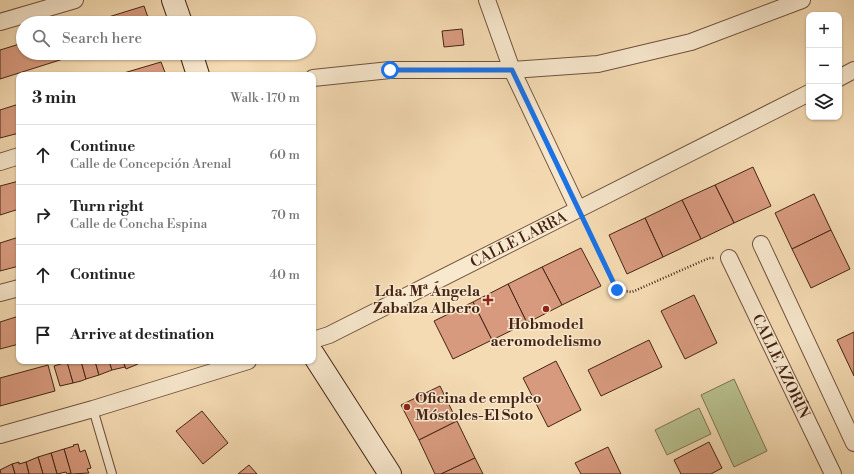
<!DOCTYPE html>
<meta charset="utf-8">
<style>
:root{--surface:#fff;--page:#f2f2f2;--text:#222;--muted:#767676;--line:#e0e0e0}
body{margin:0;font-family:"Libre Bodoni",serif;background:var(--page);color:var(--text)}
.controls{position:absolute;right:12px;top:12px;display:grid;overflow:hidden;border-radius:8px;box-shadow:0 1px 3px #0004}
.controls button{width:36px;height:36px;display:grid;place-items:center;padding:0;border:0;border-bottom:1px solid var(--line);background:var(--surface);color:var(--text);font:20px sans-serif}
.stop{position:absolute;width:12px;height:12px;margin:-9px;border:3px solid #1a73e8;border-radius:50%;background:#fff}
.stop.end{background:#1a73e8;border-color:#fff;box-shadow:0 1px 4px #0008}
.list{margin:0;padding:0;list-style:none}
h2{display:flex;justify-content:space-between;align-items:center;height:52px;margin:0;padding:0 16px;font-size:17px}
h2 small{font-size:13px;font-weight:400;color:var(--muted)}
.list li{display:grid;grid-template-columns:26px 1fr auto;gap:12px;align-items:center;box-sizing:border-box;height:60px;padding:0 16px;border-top:1px solid var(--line)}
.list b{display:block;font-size:15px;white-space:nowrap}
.list p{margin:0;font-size:13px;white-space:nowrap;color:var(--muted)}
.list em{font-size:13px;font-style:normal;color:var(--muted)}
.icon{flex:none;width:22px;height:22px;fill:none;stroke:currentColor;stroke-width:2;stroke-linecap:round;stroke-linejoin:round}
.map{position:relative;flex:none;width:854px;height:474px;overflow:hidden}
.search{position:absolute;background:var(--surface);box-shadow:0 1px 3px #0004;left:16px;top:16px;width:300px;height:44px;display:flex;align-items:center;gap:10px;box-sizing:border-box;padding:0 14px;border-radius:22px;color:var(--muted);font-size:15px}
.panel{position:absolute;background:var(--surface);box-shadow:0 1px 3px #0004;left:16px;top:72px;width:300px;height:292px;border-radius:8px}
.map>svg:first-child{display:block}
.green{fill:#b8c18f;stroke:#7e7252}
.building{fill:#d89a7e;stroke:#442414}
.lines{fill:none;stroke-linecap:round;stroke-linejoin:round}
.lane-casing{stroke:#70523c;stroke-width:10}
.street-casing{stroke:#70523c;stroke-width:18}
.secondary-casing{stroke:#442414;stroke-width:24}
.path{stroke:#442414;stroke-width:2.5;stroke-dasharray:1 2;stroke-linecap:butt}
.lane{stroke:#f8e8ce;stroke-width:8}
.street{stroke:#f8e8ce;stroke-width:16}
.secondary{stroke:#f8e8ce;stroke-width:22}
.route{stroke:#1a73e8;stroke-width:5}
.poi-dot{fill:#8f2418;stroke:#f8e8ce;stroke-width:1.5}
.labels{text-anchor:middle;stroke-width:3;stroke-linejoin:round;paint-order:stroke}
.street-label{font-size:15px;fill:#442414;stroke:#f8e8ce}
.poi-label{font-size:15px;font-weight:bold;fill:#442414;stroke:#f8e8ce;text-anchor:end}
</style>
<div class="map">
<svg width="854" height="474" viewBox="0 0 854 474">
<rect width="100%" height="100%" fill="#f5dbb3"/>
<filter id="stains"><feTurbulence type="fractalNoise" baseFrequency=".005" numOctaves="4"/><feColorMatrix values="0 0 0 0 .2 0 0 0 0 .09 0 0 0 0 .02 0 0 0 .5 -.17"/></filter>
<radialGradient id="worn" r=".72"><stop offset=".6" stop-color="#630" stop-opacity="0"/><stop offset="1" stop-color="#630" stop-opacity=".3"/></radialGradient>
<g class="green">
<polygon points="734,379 767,451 734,467 701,395"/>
<polygon points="699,408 711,434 667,455 655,430"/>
</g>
<g class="building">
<polygon points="144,6 150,23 89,23"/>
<polygon points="462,29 464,45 444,47 442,31"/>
<polygon points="23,43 23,53 82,53 0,79 0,50"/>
<polygon points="161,62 166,75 117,75"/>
<polygon points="19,104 19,133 0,138 0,110"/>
<polygon points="753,167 771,206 734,223 715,185"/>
<polygon points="19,181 19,209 0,215 0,186"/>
<polygon points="715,185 734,223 701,239 682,200"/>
<polygon points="814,194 831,230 792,249 775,213"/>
<polygon points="682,200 701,239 663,257 645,218"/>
<polygon points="645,218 663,257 627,274 609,235"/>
<polygon points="831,230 850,269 811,288 792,249"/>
<polygon points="19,237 19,266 0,271 0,243"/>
<polygon points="581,248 601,286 562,305 542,267"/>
<polygon points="542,267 562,305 527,323 508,284"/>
<polygon points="508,284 527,323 492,340 473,302"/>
<polygon points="694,295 717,343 685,359 661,311"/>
<polygon points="473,302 492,340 453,359 434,321"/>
<polygon points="19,316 19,344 0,349 0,322"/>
<polygon points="854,332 854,376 837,340"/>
<polygon points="649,340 662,367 601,396 588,370"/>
<polygon points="74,361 81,361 86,379 81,381 73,383 67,363"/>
<polygon points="81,361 95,361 99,375 86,379"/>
<polygon points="95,361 109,361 112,370 99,375"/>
<polygon points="109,361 123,361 125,367 112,370"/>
<polygon points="123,361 137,361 138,364 126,369"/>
<polygon points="556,361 581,410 548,427 523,378"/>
<polygon points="67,362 73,383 60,386 54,366"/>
<polygon points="48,365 55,391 0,406 0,378"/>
<polygon points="440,386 457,421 419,440 401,405"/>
<polygon points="202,411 228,443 203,464 176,431"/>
<polygon points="457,421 475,458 441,474 435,474 419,440"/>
<polygon points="709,442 722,468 711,474 681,474 674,460"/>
<polygon points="78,444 80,452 85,450 91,468 87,469 89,473 71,474 64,449 74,446 73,445"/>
<polygon points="608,447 621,474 581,474 575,463"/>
<polygon points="64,449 71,473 67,474 66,472 57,474 51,453"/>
<polygon points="51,453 57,474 43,474 38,457"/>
<polygon points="38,457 43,474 29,474 26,462"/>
<polygon points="475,458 483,474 441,474"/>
<polygon points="19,462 19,464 26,462 29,474 15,474 12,464"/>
<polygon points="12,464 15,474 1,474 0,470"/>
<polygon points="249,465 257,474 238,474"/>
</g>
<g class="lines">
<defs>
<polyline id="lane" points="93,409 112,474"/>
<g id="street">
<polyline points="487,0 512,70 578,209"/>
<polyline points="0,22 75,0"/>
<polyline points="313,78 390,70 512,70 598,64 691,42 802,0"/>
<polyline points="839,78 854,70"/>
<polyline points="0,162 19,156"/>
<polyline points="761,244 854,443"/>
<path id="s1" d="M729 258 833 474"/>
<polyline points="0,293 19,288"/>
<path id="s2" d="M313 340 329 335 809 93"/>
<polyline points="0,435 93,409 248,361"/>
</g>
<g id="secondary">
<polyline points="173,0 181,23"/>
<polyline points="191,53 198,75"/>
<polyline points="313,354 390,474"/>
</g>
</defs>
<use href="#lane" class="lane-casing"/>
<use href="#street" class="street-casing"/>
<use href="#secondary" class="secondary-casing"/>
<polyline class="path" points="585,223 617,290 632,292 709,258 714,258"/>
<use href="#lane" class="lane"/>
<use href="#street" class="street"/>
<use href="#secondary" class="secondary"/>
</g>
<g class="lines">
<polyline class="route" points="390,70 512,70 617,290"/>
</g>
<g class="poi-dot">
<path d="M486 294h4v4h4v4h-4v4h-4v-4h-4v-4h4z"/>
<circle cx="546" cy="309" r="4"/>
<circle cx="407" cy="407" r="4"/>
</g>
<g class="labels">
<g class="street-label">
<text dy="5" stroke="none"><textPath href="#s2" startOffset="229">CALLE LARRA</textPath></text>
<text dy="5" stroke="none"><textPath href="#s1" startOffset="120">CALLE AZORÍN</textPath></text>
</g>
<g class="poi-label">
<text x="480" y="296">Lda. Mª Ángela<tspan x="480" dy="17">Zabalza Albero</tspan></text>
<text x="546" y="329" text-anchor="middle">Hobmodel<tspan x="546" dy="17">aeromodelismo</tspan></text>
<text x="415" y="403" text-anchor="start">Oficina de empleo<tspan x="415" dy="17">Móstoles-El Soto</tspan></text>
</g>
</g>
<rect width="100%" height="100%" filter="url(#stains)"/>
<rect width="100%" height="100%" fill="url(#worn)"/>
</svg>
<div class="controls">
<button>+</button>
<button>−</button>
<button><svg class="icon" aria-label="layers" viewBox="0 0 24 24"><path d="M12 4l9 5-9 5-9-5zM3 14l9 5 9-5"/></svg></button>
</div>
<div class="stop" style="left:390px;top:70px"></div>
<div class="stop end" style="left:617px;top:290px"></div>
<div class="search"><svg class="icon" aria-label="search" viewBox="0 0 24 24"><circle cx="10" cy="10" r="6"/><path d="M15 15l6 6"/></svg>Search here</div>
<section class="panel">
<h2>3 min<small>Walk · 170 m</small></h2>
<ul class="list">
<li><svg class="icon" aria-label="ahead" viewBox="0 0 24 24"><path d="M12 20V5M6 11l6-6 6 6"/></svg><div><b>Continue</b><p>Calle de Concepción Arenal</p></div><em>60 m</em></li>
<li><svg class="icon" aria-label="right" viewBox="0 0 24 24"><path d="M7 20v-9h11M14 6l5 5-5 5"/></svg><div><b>Turn right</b><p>Calle de Concha Espina</p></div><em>70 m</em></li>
<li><svg class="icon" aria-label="ahead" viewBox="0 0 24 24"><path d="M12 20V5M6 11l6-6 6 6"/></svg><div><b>Continue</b></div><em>40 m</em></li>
<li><svg class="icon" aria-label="arrive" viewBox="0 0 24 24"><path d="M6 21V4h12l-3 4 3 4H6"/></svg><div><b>Arrive at destination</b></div></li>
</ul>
</section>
</div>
